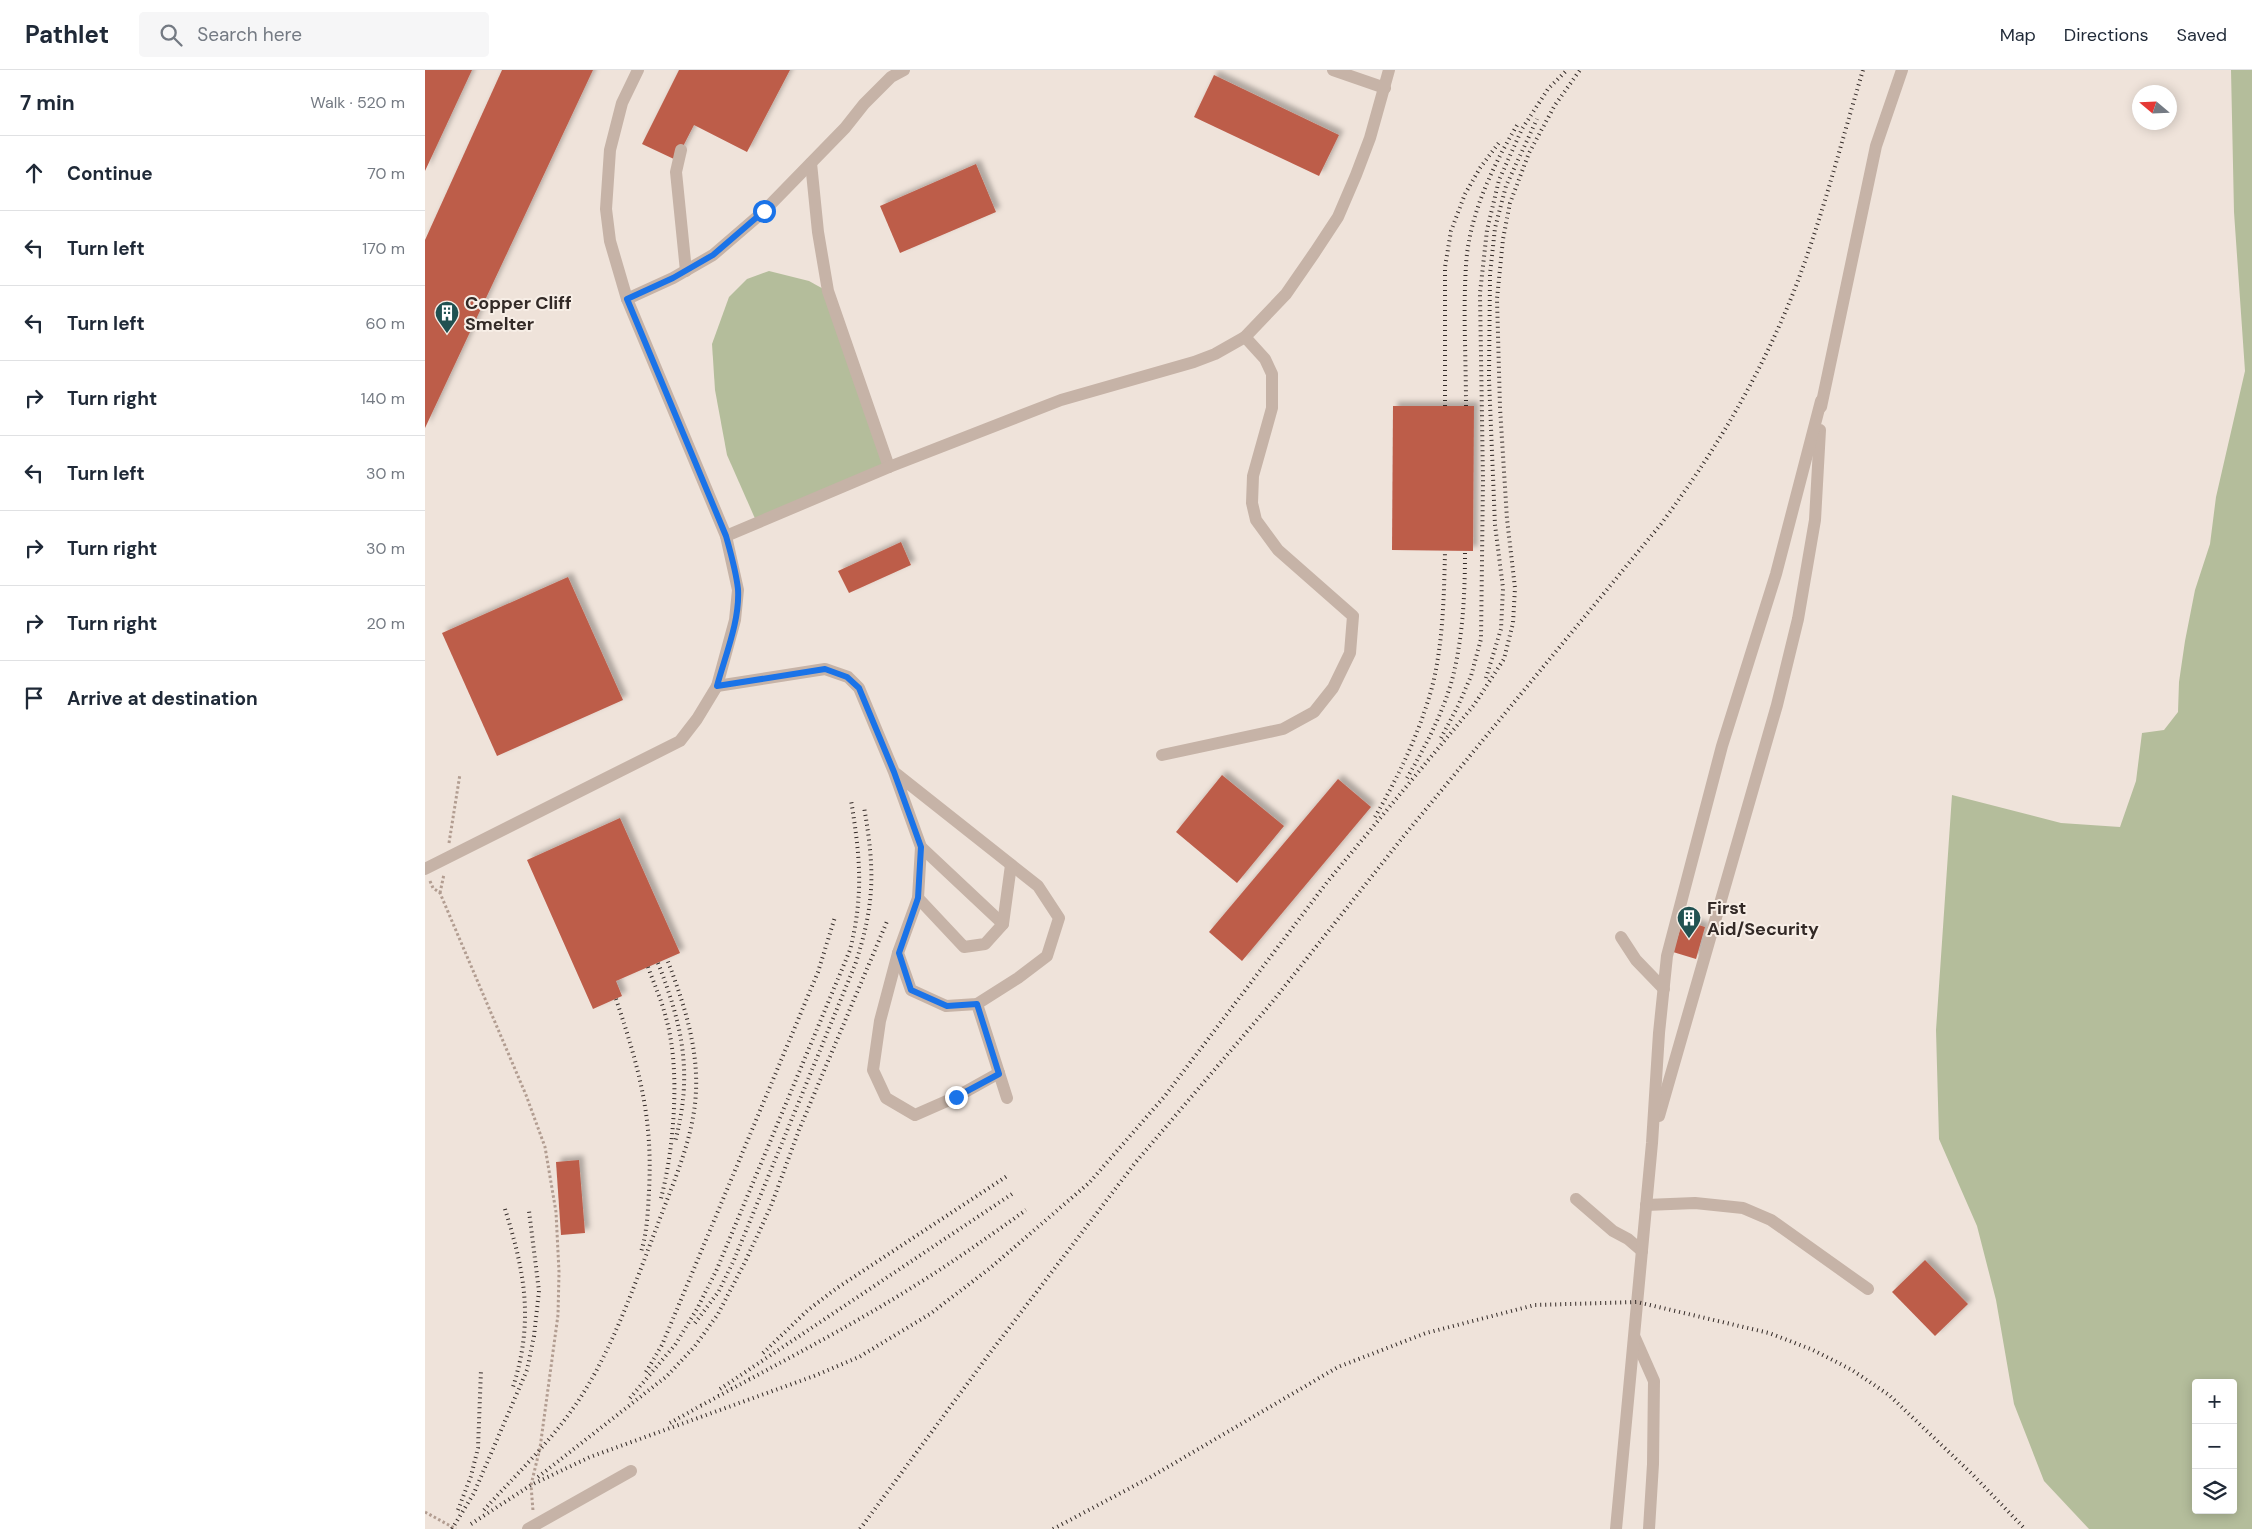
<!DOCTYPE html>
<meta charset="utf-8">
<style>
:root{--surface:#fff;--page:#f6f6f7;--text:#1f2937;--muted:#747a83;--line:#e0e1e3}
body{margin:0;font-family:"DM Sans",sans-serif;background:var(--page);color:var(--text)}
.controls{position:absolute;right:15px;bottom:15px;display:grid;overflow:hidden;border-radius:5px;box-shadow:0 2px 12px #0003}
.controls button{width:45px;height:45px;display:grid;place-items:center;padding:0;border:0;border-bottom:1px solid var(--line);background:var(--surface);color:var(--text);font:25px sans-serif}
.compass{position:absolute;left:1707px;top:15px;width:45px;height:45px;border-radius:50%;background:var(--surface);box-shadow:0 2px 12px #0003;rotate:289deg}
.stop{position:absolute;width:15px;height:15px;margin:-11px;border:4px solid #1a73e8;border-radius:50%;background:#fff}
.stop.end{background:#1a73e8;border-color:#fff;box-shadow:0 1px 5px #0008}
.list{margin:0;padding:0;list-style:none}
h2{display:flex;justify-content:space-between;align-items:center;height:65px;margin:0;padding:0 20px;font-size:21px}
h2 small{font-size:16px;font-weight:400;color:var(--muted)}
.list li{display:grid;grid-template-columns:32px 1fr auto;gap:15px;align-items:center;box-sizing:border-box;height:75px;padding:0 20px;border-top:1px solid var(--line)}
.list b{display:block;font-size:19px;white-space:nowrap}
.list em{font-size:16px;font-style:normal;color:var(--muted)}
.icon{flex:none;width:28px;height:28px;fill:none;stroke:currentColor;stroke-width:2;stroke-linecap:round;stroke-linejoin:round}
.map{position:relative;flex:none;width:1827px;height:1459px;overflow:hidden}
header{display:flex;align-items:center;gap:30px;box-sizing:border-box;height:70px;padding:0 25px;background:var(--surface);border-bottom:1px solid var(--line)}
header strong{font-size:24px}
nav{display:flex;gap:28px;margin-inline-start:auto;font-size:18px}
.search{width:350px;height:45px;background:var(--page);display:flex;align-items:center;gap:12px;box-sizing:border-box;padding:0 18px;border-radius:5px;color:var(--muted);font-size:19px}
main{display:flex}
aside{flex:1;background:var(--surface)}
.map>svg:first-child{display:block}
.green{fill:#b4bd9b;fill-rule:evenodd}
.building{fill:#bd5d4a;filter:url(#shadow)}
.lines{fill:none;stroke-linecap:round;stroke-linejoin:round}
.path{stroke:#b29d91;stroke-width:3;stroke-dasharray:2.5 2.5;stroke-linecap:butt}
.minor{stroke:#c6b3a7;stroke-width:12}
.rail{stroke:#332a27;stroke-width:4;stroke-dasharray:1 4;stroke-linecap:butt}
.route{stroke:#1a73e8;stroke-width:6}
.labels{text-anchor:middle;stroke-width:4;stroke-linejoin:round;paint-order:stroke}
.poi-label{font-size:18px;font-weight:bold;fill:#332a27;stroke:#f7eee6;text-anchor:start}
</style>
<header>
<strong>Pathlet</strong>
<div class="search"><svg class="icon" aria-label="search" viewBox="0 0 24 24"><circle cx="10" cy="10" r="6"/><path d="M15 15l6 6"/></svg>Search here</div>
<nav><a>Map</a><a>Directions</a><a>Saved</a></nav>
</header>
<main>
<aside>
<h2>7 min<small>Walk · 520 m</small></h2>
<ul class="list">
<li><svg class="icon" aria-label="ahead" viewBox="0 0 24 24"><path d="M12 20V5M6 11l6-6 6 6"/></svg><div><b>Continue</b></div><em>70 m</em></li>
<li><svg class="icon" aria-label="left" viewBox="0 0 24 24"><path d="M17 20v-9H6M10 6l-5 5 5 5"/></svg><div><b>Turn left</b></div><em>170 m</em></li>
<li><svg class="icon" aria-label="left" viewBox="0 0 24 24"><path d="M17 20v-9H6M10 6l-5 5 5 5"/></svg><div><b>Turn left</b></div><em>60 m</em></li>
<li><svg class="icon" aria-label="right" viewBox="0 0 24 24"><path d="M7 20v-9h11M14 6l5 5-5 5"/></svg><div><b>Turn right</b></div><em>140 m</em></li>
<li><svg class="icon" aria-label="left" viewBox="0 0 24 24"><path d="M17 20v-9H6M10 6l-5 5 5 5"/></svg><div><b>Turn left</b></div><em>30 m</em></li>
<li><svg class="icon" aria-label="right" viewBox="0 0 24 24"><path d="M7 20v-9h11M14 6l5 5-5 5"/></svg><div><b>Turn right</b></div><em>30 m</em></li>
<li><svg class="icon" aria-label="right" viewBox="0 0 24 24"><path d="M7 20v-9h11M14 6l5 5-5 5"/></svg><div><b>Turn right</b></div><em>20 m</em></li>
<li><svg class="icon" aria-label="arrive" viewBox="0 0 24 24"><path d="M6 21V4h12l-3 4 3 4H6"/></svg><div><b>Arrive at destination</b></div></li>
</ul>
</aside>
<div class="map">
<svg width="1827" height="1459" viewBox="0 0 1827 1459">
<defs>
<filter id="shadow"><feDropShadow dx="4.5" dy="-4.5" stdDeviation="2.5" flood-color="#0004"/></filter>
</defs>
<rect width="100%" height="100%" fill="#efe3da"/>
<g class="green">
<path d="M1806 0H1827V1459H1664L1619 1411 1589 1334 1571 1230 1552 1156 1514 1069 1511 960 1527 725 1636 753 1695 757 1711 711 1717 663 1739 660 1753 642 1754 612 1760 571 1770 520 1785 474 1791 427 1820 301 1809 142ZM1771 1313H1808V1440H1771Z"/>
<polygon points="344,201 384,211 402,221 462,396 332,453 302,385 290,320 287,274 304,227 322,209"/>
</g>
<g class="building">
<polygon points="0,0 47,0 0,101"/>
<polygon points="77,0 168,0 0,358 0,170"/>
<polygon points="254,0 365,0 322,82 269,55 251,90 217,74"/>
<polygon points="789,5 914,65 894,106 769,47"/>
<polygon points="551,94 571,142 475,183 455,136"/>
<polygon points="968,336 1049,336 1048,481 967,480"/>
<polygon points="476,472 486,495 424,523 413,501"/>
<polygon points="143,507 198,630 72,686 17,563"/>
<polygon points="797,705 859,756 812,813 751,762"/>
<polygon points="913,709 946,737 817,891 784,862"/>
<polygon points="195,748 255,883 191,911 197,926 168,939 102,790"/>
<polygon points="1258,850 1280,857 1271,889 1248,882"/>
<polygon points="154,1090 160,1163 136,1165 131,1092"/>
<polygon points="1500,1190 1543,1234 1510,1266 1467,1222"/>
</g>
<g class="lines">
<g class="path">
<polyline points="24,773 35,704"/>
<polyline points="5,811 8,818 15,823 101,1025 120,1077 131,1142 134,1202 133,1245 115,1378 106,1415 108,1441"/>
<polyline points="15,823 19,804"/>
<polyline points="0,1442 31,1459"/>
</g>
<g class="minor">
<polyline points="908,0 960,18"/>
<polyline points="256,80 251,102 261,201"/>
<polyline points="386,93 393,162 403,221 464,397"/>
<polyline points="202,229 248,208 288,185 339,141 420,58 439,34 466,7 479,0"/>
<polyline points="1396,337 1451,76 1477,0"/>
<polyline points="301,466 464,397 636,330 769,292 790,284 820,267 861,224 890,182 913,147 931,105 945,68 964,0"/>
<polyline points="292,616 400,599 423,607 434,618 469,702 496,777 493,828 473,883 486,920 521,936 552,934 593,908 622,886 634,848 613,816 469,702"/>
<polyline points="737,685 858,659 889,642 908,618 925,583 928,546 853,480 831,450 827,433 828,406 847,338 847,304 840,289 820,267"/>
<polyline points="496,777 578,854"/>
<polyline points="0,799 255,671 272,649 292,616 310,550 313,520 301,466 202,229 185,171 181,139 185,80 197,33 213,0"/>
<polyline points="493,828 539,877 560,874 578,854 586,795"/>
<polyline points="1196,867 1211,890 1239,919"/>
<polyline points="473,883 455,951 448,1000 461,1028 490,1045 531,1027 574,1003"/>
<polyline points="552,934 582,1028"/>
<polyline points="1234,1046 1352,635 1373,549 1390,450 1395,360"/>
<polyline points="1151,1129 1188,1161 1203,1169 1217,1181"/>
<polyline points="1221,1135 1270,1133 1318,1138 1346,1150 1443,1219"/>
<polyline points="1210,1268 1229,1311 1228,1394 1224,1459"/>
<polyline points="103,1459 206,1401"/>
<polyline points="1191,1459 1227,1073 1234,963 1242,886 1297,676 1351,504 1396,331"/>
</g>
<g class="rail">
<polyline points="1020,336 1020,197 1026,161 1040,124 1055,98 1076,70"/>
<path d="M1041 336C1041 290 1038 242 1041 195 1044 145 1068 95 1094 52"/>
<polyline points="1061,608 1076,559 1078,518 1070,455 1064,309 1065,204 1070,158 1081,116 1112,49"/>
<polyline points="1016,668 1033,636 1046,606 1056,569 1058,410 1055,223 1062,160 1074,110 1097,59 1123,19 1142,0"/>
<path d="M982 708C1000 677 1017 645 1027 610 1038 568 1040 524 1040 481"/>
<path d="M950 747C973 707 993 666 1006 621 1018 577 1019 527 1020 481"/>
<path d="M233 893C258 957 268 1004 250 1072"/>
<path d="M223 897C229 914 237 931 241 948 256 999 249 1082 235 1132"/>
<path d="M191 929C214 998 228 1047 224 1121 223 1141 222 1163 216 1182"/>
<path d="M80 1139C100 1203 109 1251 88 1317"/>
<path d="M270 1253 294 1221 309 1190 430 895C450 834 450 800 439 737"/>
<polyline points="338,1283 383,1240 412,1218 582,1106"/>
<polyline points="221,1302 237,1275 393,902 410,847"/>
<polyline points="295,1319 590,1122"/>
<path d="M205 1328 250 1275 272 1239 292 1199 425 880C439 824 435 786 426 730"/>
<path d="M245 1353C328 1306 414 1264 494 1213 531 1190 566 1165 601 1140"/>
<polyline points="113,1407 242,1306 270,1276 293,1244 321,1190 346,1136 374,1060 463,849"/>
<polyline points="33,1440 46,1406 53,1378 56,1300"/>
<path d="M59 1440C86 1410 120 1377 144 1344 184 1290 207 1221 231 1159 247 1115 269 1069 271 1021 273 975 258 931 242 889"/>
<polyline points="46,1454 106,1415 165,1387 389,1306 434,1287 505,1244 564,1199 664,1113 739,1027 903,811 1049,635 1079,589 1088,553 1090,518 1082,449 1075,338 1072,229 1078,169 1085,133 1104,83 1130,35 1155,0"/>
<polyline points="27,1459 49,1423 102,1300 109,1266 114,1221 104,1141"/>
<path d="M435 1459 565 1283 710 1093 848 931 978 767 1236 454C1291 380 1335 306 1369 221 1397 149 1416 73 1438 0"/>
<polyline points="628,1459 724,1408 913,1297 1001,1263 1110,1235 1212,1232 1344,1263 1388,1280 1427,1300 1464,1325 1548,1405 1600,1459"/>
</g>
</g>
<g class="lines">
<path class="route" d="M339 141 288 185 248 208 202 229 301 466C306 484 311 501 313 519 315 551 300 586 292 616L400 599 422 607 434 618 469 702 496 777 493 828 474 883 486 920 522 936 552 934 574 1004 531 1027"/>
</g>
<defs>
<symbol id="building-pin" viewBox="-11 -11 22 30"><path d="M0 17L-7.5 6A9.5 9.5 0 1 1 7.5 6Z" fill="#205151" stroke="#f7eee6"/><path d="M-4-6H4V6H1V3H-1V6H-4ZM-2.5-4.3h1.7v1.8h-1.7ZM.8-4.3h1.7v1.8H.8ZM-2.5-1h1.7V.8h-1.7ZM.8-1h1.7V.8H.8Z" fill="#fff"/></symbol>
</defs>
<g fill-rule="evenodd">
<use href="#building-pin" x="8" y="229" width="28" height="38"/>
<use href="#building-pin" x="1250" y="834" width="28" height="38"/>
</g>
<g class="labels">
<g class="poi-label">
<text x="40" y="239">Copper Cliff<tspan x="40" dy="21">Smelter</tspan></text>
<text x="1282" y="844">First<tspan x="1282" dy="21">Aid/Security</tspan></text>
</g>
</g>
</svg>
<div class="controls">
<button>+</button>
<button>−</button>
<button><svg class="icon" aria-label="layers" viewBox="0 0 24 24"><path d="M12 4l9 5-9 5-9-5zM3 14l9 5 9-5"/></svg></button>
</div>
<svg class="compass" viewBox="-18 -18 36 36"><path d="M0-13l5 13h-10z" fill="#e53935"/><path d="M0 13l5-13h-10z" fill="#747a83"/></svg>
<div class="stop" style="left:339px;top:141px"></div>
<div class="stop end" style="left:531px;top:1027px"></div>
</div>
</main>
